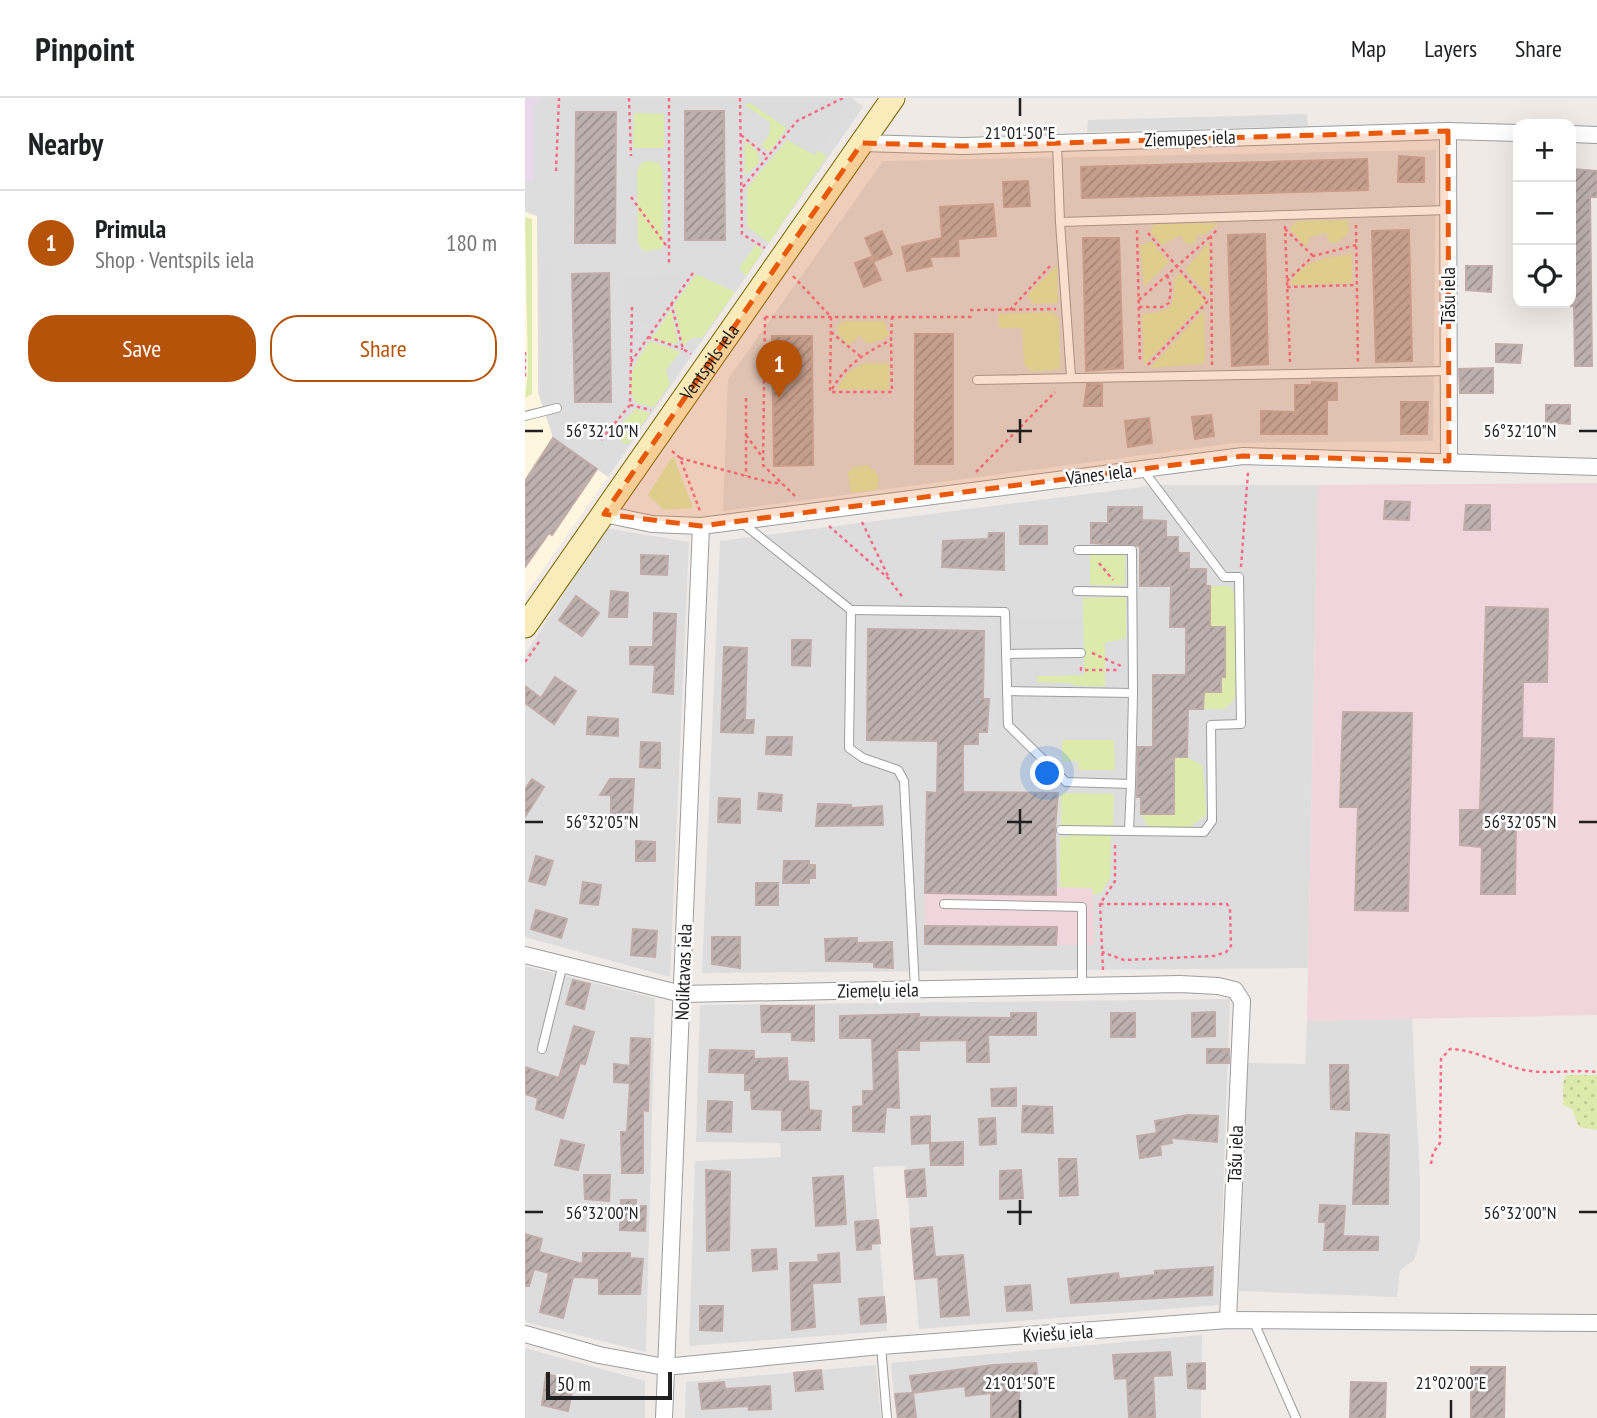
<!DOCTYPE html>
<meta charset="utf-8">
<style>
:root{--surface:#fff;--page:#f6f6f6;--text:#202124;--muted:#757577;--line:#e0e0e0;--accent:#b45309}
body{margin:0;font-family:"PT Sans Narrow",sans-serif;background:var(--page);color:var(--text)}
.controls{position:absolute;right:21px;top:21px;display:grid;overflow:hidden;border-radius:14px;box-shadow:0 7px 28px #0002}
.controls button{width:63px;height:63px;display:grid;place-items:center;padding:0;border:0;border-bottom:2px solid var(--line);background:var(--surface);color:var(--text);font:35px sans-serif}
.scale{position:absolute;left:21px;bottom:18px;width:126px;box-sizing:border-box;padding-left:7px;border:4px solid #202020;border-top:0;font-size:19px;line-height:24px;white-space:nowrap;color:#202020;-webkit-text-stroke:5px #fff;paint-order:stroke}
.you{position:absolute;left:523px;top:676px;width:24px;height:24px;margin:-18px;border:5px solid #fff;border-radius:50%;background:#1a73e8;box-shadow:0 0 0 10px #1a73e833}
.badge{display:grid;place-items:center;width:46px;height:46px;border-radius:50%;background:var(--accent);color:#fff;font-size:23px;font-weight:700}
.pin{position:absolute;translate:-50% -58px;filter:drop-shadow(0 2px 4px #0008)}
.pin::after{content:'';position:absolute;top:37px;width:24px;height:21px;background:inherit;clip-path:polygon(0 0,100% 0,50% 100%)}
.list{margin:0;padding:0;list-style:none}
h2{display:flex;justify-content:space-between;align-items:center;height:91px;margin:0;padding:0 28px;font-size:30px}
h2 small{font-size:23px;font-weight:400;color:var(--muted)}
.list li{display:grid;grid-template-columns:46px 1fr auto;gap:21px;align-items:center;box-sizing:border-box;height:105px;padding:0 28px;border-top:2px solid var(--line)}
.list b{display:block;font-size:26px;white-space:nowrap}
.list p{margin:0;font-size:23px;white-space:nowrap;color:var(--muted)}
.list em{font-size:23px;font-style:normal;color:var(--muted)}
.actions{display:flex;gap:14px;padding:21px 28px}
.actions a{flex:1;padding:16px 0;border:2px solid var(--accent);border-radius:28px;text-align:center;font-size:24px;color:var(--accent)}
.actions .main{background:var(--accent);color:#fff}
.icon{flex:none;width:38px;height:38px;fill:none;stroke:currentColor;stroke-width:2;stroke-linecap:round;stroke-linejoin:round}
.map{position:relative;flex:none;width:1072px;height:1320px;overflow:hidden}
header{display:flex;align-items:center;gap:42px;box-sizing:border-box;height:98px;padding:0 35px;background:var(--surface);border-bottom:2px solid var(--line)}
header strong{font-size:33px}
nav{display:flex;gap:38px;margin-inline-start:auto;font-size:24px}
main{display:flex}
aside{flex:1;background:var(--surface)}
.map>svg:first-child{display:block}
.residential{fill:#dedddd}
.commercial{fill:#f1d5dc}
.industrial{fill:#e8d8e9}
.education{fill:#fff6e0}
.grass{fill:#ddeaac}
.garden{fill:url(#garden-dots)}
.parking{fill:#dcdcdc}
.building{fill:url(#building-hatch);stroke:#c2aca8;stroke-width:2}
.lines{fill:none;stroke-linecap:round;stroke-linejoin:round}
.lane-casing{stroke:#9d9d9d;stroke-width:10}
.street-casing{stroke:#9d9d9d;stroke-width:18}
.secondary-casing{stroke:#796404;stroke-width:25}
.path{stroke:#fb6d87;stroke-width:2.5;stroke-dasharray:3.5 3.5;stroke-linecap:butt}
.lane{stroke:#fff;stroke-width:8}
.street{stroke:#fff;stroke-width:16}
.secondary{stroke:#faebba;stroke-width:23}
.marked{fill:#e8590c;fill-opacity:0.2;stroke:#e8590c;stroke-width:5;stroke-dasharray:14 9;stroke-linejoin:round}
.ticks{fill:none;stroke:#202020;stroke-width:2.5}
.labels{text-anchor:middle;stroke-width:5;stroke-linejoin:round;paint-order:stroke}
.street-label{font-size:19px;fill:#202020;stroke:#fff}
.ticks-label{font-size:18px;text-anchor:middle;fill:#202020;stroke:#fff;stroke-width:5;stroke-linejoin:round;paint-order:stroke}
</style>
<header>
<strong>Pinpoint</strong>
<nav><a>Map</a><a>Layers</a><a>Share</a></nav>
</header>
<main>
<aside>
<h2>Nearby<small></small></h2>
<ul class="list">
<li><span class="badge">1</span><div><b>Primula</b><p>Shop · Ventspils iela</p></div><em>180 m</em></li>
</ul>
<div class="actions"><a class="main">Save</a><a>Share</a></div>
</aside>
<div class="map">
<svg width="1072" height="1320" viewBox="0 0 1072 1320">
<defs>
<pattern id="garden-dots" width="8" height="8" patternUnits="userSpaceOnUse" patternTransform="scale(1.75)"><rect width="8" height="8" fill="#ddeaac"/><path d="M2 2h.1M6 6h.1" fill="none" stroke="#bdc894" stroke-width="1.8" stroke-linecap="round"/></pattern>
<pattern id="building-hatch" width="6" height="6" patternUnits="userSpaceOnUse" patternTransform="scale(1.75)"><rect width="6" height="6" fill="#bdb1af"/><path d="M-1 1l2-2M0 6l6-6M5 7l2-2" fill="none" stroke="#99908e"/></pattern>
</defs>
<rect width="100%" height="100%" fill="#f0eae6"/>
<g class="residential">
<polygon points="19,0 327,0 338,9 83,379 28,340 13,295 12,119 0,114 0,83 9,83 9,5"/>
<polygon points="911,52 908,343 709,345 198,413 203,281 358,63"/>
<polygon points="632,387 793,387 783,870 177,875 195,443"/>
<polygon points="80,430 164,444 145,879 0,839 0,557"/>
<polygon points="0,868 130,900 121,1254 0,1224"/>
<polygon points="705,901 694,1207 394,1231 380,1068 348,1069 362,1233 164,1248 170,1063 256,1059 255,1045 171,1044 175,907"/>
<polygon points="887,920 895,1084 895,1143 889,1162 875,1172 872,1199 714,1193 716,1053 722,965 780,966 782,923"/>
<polygon points="677,1237 676,1320 371,1320 366,1265"/>
<polygon points="0,1250 120,1283 120,1320 0,1320"/>
<polygon points="351,1267 356,1320 160,1320 161,1284"/>
</g>
<g class="commercial">
<polygon points="1072,385 1072,917 782,923 793,387"/>
<polygon points="531,789 568,790 569,847 531,847 531,829 400,828 400,795 531,797"/>
</g>
<polygon class="industrial" points="0,0 19,0 9,6 9,83 0,83"/>
<polygon class="education" points="0,114 12,118 13,295 28,340 83,379 0,497"/>
<g class="grass">
<polygon points="225,5 262,30 244,54 236,47 244,38 245,24 219,7"/>
<polygon points="109,15 139,16 139,50 108,50"/>
<polygon points="262,42 289,57 293,53 302,58 244,145 222,128 222,90"/>
<path d="M220 43C228 49 235 53 234 65L220 77Z"/>
<polygon points="122,63 134,65 138,73 138,147 136,151 118,153 113,144 112,73 117,65"/>
<polygon points="0,119 7,121 7,296 0,300 3,272"/>
<polygon points="823,122 824,134 812,145 803,144 801,135 785,139 781,149 765,131 771,123"/>
<polygon points="694,125 681,136 672,137 671,144 665,147 659,144 656,137 637,147 626,135 627,128 632,126"/>
<polygon points="626,143 644,164 619,189 615,148"/>
<polygon points="684,144 684,198 660,172"/>
<polygon points="231,147 238,153 221,178 214,170"/>
<path d="M827 156V185L765 187C775 162 804 159 827 156Z"/>
<polygon points="532,167 533,205 507,206 503,196"/>
<path d="M655 175 680 203 619 267 617 216C647 213 650 210 649 181Z"/>
<polygon points="171,176 210,194 177,240 167,240 158,248 149,207"/>
<polygon points="146,212 153,244 149,246 127,240"/>
<polygon points="679,212 680,260 678,266 625,270"/>
<polygon points="527,214 534,221 535,271 508,274 499,267 497,230 474,230 473,216"/>
<polygon points="319,223 359,223 364,236 360,241 343,246 335,238 324,247 312,235 313,227"/>
<path d="M125 243 155 254 141 272 145 286 129 309 112 305C95 285 113 260 125 243Z"/>
<polygon points="339,265 364,265 364,292 312,291 323,274"/>
<polygon points="110,311 125,315 104,345 100,346 87,336"/>
<polygon points="147,359 149,360 168,410 139,412 123,397"/>
<path d="M342 367C352 373 357 380 352 392L326 395 323 375 328 369Z"/>
<polygon points="600,454 600,487 565,487 565,455"/>
<polygon points="685,488 704,488 713,498 710,600 700,611 678,611 679,594 696,594 696,579 700,579 700,530 685,529"/>
<polygon points="601,499 601,540 580,545 580,589 512,585 512,578 559,577 558,500"/>
<polygon points="537,642 589,642 590,672 554,672 553,663 537,663"/>
<polygon points="649,659 662,659 678,668 681,717 665,729 624,729 616,716 649,716"/>
<polygon points="536,695 589,696 588,727 582,730 536,729"/>
<polygon points="545,735 583,736 586,739 585,780 576,795 568,797 567,790 535,789 535,739 544,739"/>
</g>
<polygon class="garden" points="1041,977 1072,977 1072,1032 1054,1029 1047,1011 1038,1007 1038,985"/>
<g class="parking">
<polygon points="237,0 324,0 331,5 289,57 256,38 262,30 229,8"/>
<polygon points="782,16 783,28 562,34 563,22"/>
<polygon points="27,166 27,306 17,298 17,172"/>
<polygon points="161,178 129,225 101,225 100,180"/>
<polygon points="768,191 783,191 785,199 797,204 805,199 807,191 825,191 828,258 768,260"/>
<polygon points="558,520 559,577 512,578 512,584 546,585 547,589 595,588 596,628 473,630 472,522"/>
</g>
<g class="building">
<polygon points="160,13 199,13 200,142 160,142"/>
<polygon points="51,14 91,14 90,145 50,145"/>
<polygon points="874,58 899,60 899,84 873,84"/>
<polygon points="842,61 843,92 557,100 556,69"/>
<polygon points="1047,71 1072,73 1072,99 1065,99 1067,268 1050,268 1049,208 1046,208"/>
<polygon points="503,83 505,108 479,109 478,84"/>
<polygon points="468,106 471,138 433,141 434,158 405,159 407,168 382,173 377,149 417,140 415,109"/>
<polygon points="884,132 887,263 851,264 847,133"/>
<polygon points="357,133 367,156 350,163 340,140"/>
<polygon points="740,136 743,266 707,268 703,137"/>
<polygon points="558,140 594,140 598,270 561,273"/>
<polygon points="346,159 356,182 339,189 330,165"/>
<polygon points="941,168 967,168 966,194 941,192"/>
<polygon points="84,175 86,304 50,304 47,176"/>
<rect x="390" y="236" width="38" height="130"/>
<polygon points="247,238 287,238 288,367 249,368"/>
<polygon points="971,246 997,247 995,265 971,264"/>
<polygon points="968,270 968,295 935,295 934,271"/>
<polygon points="787,284 812,285 812,302 802,302 802,336 736,336 736,313 770,314 770,287 787,287"/>
<polygon points="562,286 577,286 577,308 559,308"/>
<polygon points="876,304 903,304 902,336 876,336"/>
<polygon points="1021,307 1045,307 1045,326 1021,324"/>
<polygon points="686,317 689,338 670,341 667,319"/>
<polygon points="624,320 627,345 603,349 600,323"/>
<polygon points="28,340 72,371 27,437 24,435 0,469 0,383"/>
<polygon points="860,403 885,404 884,422 859,421"/>
<polygon points="941,407 965,407 965,432 939,432"/>
<polygon points="583,409 617,409 617,422 641,423 641,439 653,439 653,455 664,455 664,471 681,471 681,488 685,488 685,529 700,529 700,579 696,579 696,594 679,594 678,611 663,611 662,659 649,659 649,716 616,716 616,699 612,699 613,649 628,649 628,577 661,577 661,529 645,529 646,488 615,488 615,448 566,445 566,425 583,425"/>
<rect x="495" y="428" width="27" height="18"/>
<polygon points="464,435 479,435 479,472 417,469 418,443 463,441"/>
<polygon points="116,457 143,458 142,477 116,476"/>
<polygon points="86,493 103,495 102,519 84,519"/>
<polygon points="51,498 74,515 57,538 34,522"/>
<polygon points="961,509 1023,511 1022,584 998,584 997,640 1029,641 1027,720 991,719 990,796 956,796 957,749 935,747 935,712 955,712"/>
<polygon points="129,515 151,516 148,596 128,594 130,567 105,566 105,549 128,549"/>
<polygon points="343,531 459,533 458,601 464,601 462,634 453,634 453,646 438,646 438,694 533,695 530,731 531,797 400,795 402,694 412,695 413,643 342,642"/>
<polygon points="267,542 286,542 285,568 267,567"/>
<polygon points="199,549 222,550 220,622 229,622 228,635 196,634"/>
<polygon points="30,579 51,593 29,626 0,605 0,588 16,600"/>
<polygon points="818,614 887,615 883,813 830,812 833,709 815,709"/>
<polygon points="63,619 93,621 93,638 62,636"/>
<polygon points="242,639 267,639 266,657 241,656"/>
<polygon points="116,644 135,645 135,670 115,669"/>
<polygon points="7,681 19,689 0,719 0,691"/>
<polygon points="85,681 109,681 107,717 86,717 86,697 75,697"/>
<polygon points="234,695 257,697 256,713 233,711"/>
<polygon points="194,700 215,701 215,725 193,724"/>
<polygon points="293,706 326,707 326,710 357,708 358,727 291,728"/>
<polygon points="111,743 130,744 130,763 111,763"/>
<polygon points="11,758 28,763 20,787 4,783"/>
<polygon points="259,763 284,763 284,767 290,767 290,780 284,780 284,785 258,785"/>
<polygon points="58,784 76,787 73,807 55,805"/>
<rect x="231" y="785" width="22" height="22"/>
<polygon points="11,812 42,821 36,840 6,831"/>
<polygon points="400,828 532,829 531,847 400,846"/>
<polygon points="108,831 132,833 130,859 106,857"/>
<polygon points="187,839 215,839 215,870 187,866"/>
<polygon points="332,840 332,845 367,844 368,870 349,869 349,864 301,863 300,841"/>
<polygon points="48,882 65,886 59,911 41,906"/>
<polygon points="236,908 289,908 289,943 267,942 267,934 237,934"/>
<polygon points="690,914 690,938 667,939 667,915"/>
<polygon points="486,915 511,915 511,937 463,937 464,964 442,964 442,942 394,943 394,952 372,952 374,1010 361,1009 359,1034 328,1033 328,1009 338,1008 338,993 349,993 347,940 315,940 315,918 394,916 394,919 486,920"/>
<rect x="586" y="915" width="24" height="24"/>
<polygon points="49,928 69,934 60,966 55,965 38,1020 11,1011 13,1000 0,996 0,969 34,980"/>
<polygon points="106,940 125,941 123,1013 118,1012 118,1075 97,1075 96,1034 102,1034 105,985 89,984 89,966 105,968"/>
<rect x="682" y="951" width="22" height="14"/>
<polygon points="185,952 229,953 229,961 262,960 263,983 283,984 284,1012 296,1013 295,1032 257,1032 257,1012 227,1011 226,992 220,992 220,975 184,974"/>
<polygon points="805,967 823,967 824,1012 806,1011"/>
<polygon points="491,990 491,1008 467,1008 466,991"/>
<polygon points="183,1003 207,1004 206,1034 182,1033"/>
<polygon points="498,1008 527,1009 528,1035 497,1034"/>
<polygon points="663,1017 693,1018 692,1044 646,1040 647,1045 635,1047 636,1057 615,1060 612,1038 632,1035 630,1023"/>
<polygon points="405,1018 405,1045 387,1046 386,1019"/>
<polygon points="470,1020 471,1046 455,1047 454,1021"/>
<polygon points="831,1035 864,1037 863,1106 828,1106"/>
<polygon points="36,1042 59,1047 53,1072 30,1067"/>
<polygon points="438,1044 438,1067 406,1067 405,1045"/>
<polygon points="534,1061 551,1061 553,1097 535,1098"/>
<polygon points="399,1071 401,1098 382,1099 380,1073"/>
<polygon points="181,1072 205,1074 204,1152 182,1153"/>
<polygon points="496,1072 498,1100 475,1101 475,1073"/>
<polygon points="59,1077 85,1077 84,1103 60,1101"/>
<polygon points="318,1078 321,1126 291,1128 288,1080"/>
<polygon points="96,1102 111,1102 111,1108 121,1108 120,1133 95,1132"/>
<polygon points="795,1107 820,1108 818,1138 853,1139 853,1152 799,1152 801,1124 794,1124"/>
<polygon points="353,1122 355,1145 346,1146 346,1151 332,1152 330,1124"/>
<polygon points="407,1129 410,1159 438,1157 444,1217 416,1219 413,1179 390,1181 386,1131"/>
<polygon points="0,1136 17,1141 14,1154 58,1166 58,1155 105,1155 105,1160 118,1161 115,1196 74,1196 74,1180 48,1179 38,1220 15,1214 24,1175 9,1171 4,1188 0,1188"/>
<polygon points="251,1151 252,1171 228,1173 227,1152"/>
<polygon points="314,1155 315,1184 287,1185 290,1229 267,1232 265,1165 294,1164 293,1157"/>
<polygon points="688,1169 687,1197 546,1205 543,1181 593,1175 594,1181 630,1177 630,1173"/>
<polygon points="505,1187 507,1212 482,1213 480,1189"/>
<polygon points="359,1199 361,1224 336,1226 334,1201"/>
<polygon points="175,1208 198,1208 197,1233 175,1232"/>
<polygon points="645,1254 647,1277 628,1278 630,1319 604,1320 602,1280 590,1281 588,1257"/>
<polygon points="511,1265 513,1284 494,1285 494,1320 466,1320 466,1295 441,1298 440,1288 388,1295 385,1278 468,1267"/>
<polygon points="680,1265 680,1291 663,1290 662,1266"/>
<polygon points="946,1269 980,1269 979,1320 946,1320"/>
<polygon points="296,1272 298,1291 271,1293 269,1275"/>
<polygon points="21,1276 49,1283 43,1313 17,1307"/>
<polygon points="199,1284 200,1291 245,1288 246,1311 224,1312 223,1308 177,1311 174,1286"/>
<polygon points="826,1284 861,1285 860,1320 825,1320"/>
<polygon points="388,1295 391,1320 373,1320 370,1296"/>
</g>
<g class="lines">
<defs>
<g id="lane">
<polyline points="532,45 535,124"/>
<polyline points="546,279 535,124 923,112"/>
<polyline points="452,282 924,273"/>
<polyline points="0,318 32,310"/>
<polyline points="216,424 326,512 324,650 338,660 373,672 379,683 390,891"/>
<polyline points="553,452 607,452 608,595"/>
<polyline points="552,493 607,494"/>
<polyline points="326,512 480,514 483,627 541,684 606,686 604,733 679,734 687,723 686,627 716,626 714,479 699,479 618,372"/>
<polyline points="481,556 556,555"/>
<polyline points="482,593 608,595 606,686"/>
<polyline points="536,732 604,733"/>
<polyline points="419,806 557,809 557,888"/>
<polyline points="17,951 38,866"/>
<polyline points="728,1222 771,1320"/>
<polyline points="356,1248 362,1320"/>
</g>
<g id="street">
<polyline points="923,33 924,363"/>
<polyline points="1046,36 1072,37"/>
<polyline points="337,45 438,48 923,33 993,35"/>
<polyline points="79,416 127,426 176,428 718,358 1072,369"/>
<polyline points="0,857 157,896 655,886 693,888 710,892 717,903 703,1222"/>
<polyline points="0,1236 74,1257 140,1269 356,1248 703,1222 1072,1225"/>
<polyline points="139,1320 176,428"/>
</g>
<g id="secondary">
<path id="s1" d="M0 528 368 0"/>
</g>
</defs>
<use href="#lane" class="lane-casing"/>
<use href="#street" class="street-casing"/>
<use href="#secondary" class="secondary-casing"/>
<g class="path">
<polyline points="104,0 106,58"/>
<polyline points="144,0 144,165"/>
<polyline points="215,0 217,136 240,150"/>
<polyline points="216,37 243,59"/>
<polyline points="31,73 34,0"/>
<polyline points="218,89 272,23 318,0"/>
<polyline points="106,99 143,150"/>
<polyline points="831,127 833,264"/>
<polyline points="760,128 765,264"/>
<polyline points="760,131 788,158"/>
<polyline points="612,132 615,265"/>
<polyline points="623,135 682,203"/>
<polyline points="268,178 306,219 305,294 367,294 366,242"/>
<polyline points="762,183 788,158 831,147"/>
<polyline points="762,189 832,187"/>
<polyline points="614,202 686,138"/>
<polyline points="146,205 158,251 166,256"/>
<polyline points="614,209 637,209 644,205 646,189 642,177"/>
<polyline points="445,212 531,211"/>
<polyline points="485,212 525,168"/>
<polyline points="240,219 238,367 270,398"/>
<polyline points="240,219 448,219"/>
<polyline points="306,234 335,258"/>
<polyline points="123,239 158,251"/>
<polyline points="0,254 0,279"/>
<polyline points="106,264 170,172"/>
<polyline points="623,267 683,203"/>
<polyline points="687,267 686,138 692,132"/>
<path d="M307 291C322 266 340 255 366 242L367 219"/>
<polyline points="221,300 221,378"/>
<polyline points="105,307 126,312"/>
<polyline points="221,337 238,360"/>
<polyline points="76,342 105,307 107,209"/>
<polyline points="147,353 155,360 175,413"/>
<polyline points="155,360 247,385 257,385"/>
<polyline points="451,374 530,294"/>
<polyline points="337,424 363,478"/>
<polyline points="304,428 364,481 379,501"/>
<polyline points="574,465 588,482"/>
<polyline points="716,469 723,374"/>
<polyline points="567,555 596,568"/>
<polyline points="0,564 16,541"/>
<polyline points="556,569 556,572 594,572"/>
<polyline points="575,806 702,806 705,811 706,848 701,854 689,858 599,862 577,854"/>
<polyline points="578,872 575,806 590,783 590,746"/>
<path d="M906 1066 908 1055 915 1045 916 961 925 951C952 952 973 966 999 972 1024 977 1048 971 1072 974"/>
</g>
<use href="#lane" class="lane"/>
<use href="#street" class="street"/>
<use href="#secondary" class="secondary"/>
</g>
<path class="marked" d="M923 33 924 363 718 358 176 428 79 416 337 45 438 48Z"/>
<path class="ticks" d="M495 0V18M495 321V345M0 333H18M482 333H507M1054 333H1072M495 711V736M0 724H18M482 724H507M1054 724H1072M495 1102V1127M0 1114H18M482 1114H507M1054 1114H1072M495 1302V1320M926 1302V1320"/>
<g class="labels">
<g class="street-label">
<text transform="translate(665 40) rotate(-2)" y="7">Ziemupes iela</text>
<text transform="translate(923 198) rotate(-90)" y="7">Tāšu iela</text>
<text dy="7" stroke="none"><textPath href="#s1" startOffset="322">Ventspils iela</textPath></text>
<text transform="translate(574 376) rotate(-7)" y="7">Vānes iela</text>
<text transform="translate(158 874) rotate(-88)" y="7">Noliktavas iela</text>
<text transform="translate(353 892) rotate(-1)" y="7">Ziemeļu iela</text>
<text transform="translate(710 1056) rotate(-88)" y="7">Tāšu iela</text>
<text transform="translate(533 1235) rotate(-4)" y="7">Kviešu iela</text>
</g>
</g>
<g class="ticks-label">
<text x="495" y="41">21°01'50"E</text>
<text x="77" y="339">56°32'10"N</text>
<text x="995" y="339">56°32'10"N</text>
<text x="77" y="730">56°32'05"N</text>
<text x="995" y="730">56°32'05"N</text>
<text x="77" y="1121">56°32'00"N</text>
<text x="995" y="1121">56°32'00"N</text>
<text x="495" y="1291">21°01'50"E</text>
<text x="926" y="1291">21°02'00"E</text>
</g>
</svg>
<div class="controls">
<button>+</button>
<button>−</button>
<button><svg class="icon" aria-label="locate" viewBox="0 0 24 24"><circle cx="12" cy="12" r="6"/><path d="M12 2v4M12 18v4M2 12h4M18 12h4"/></svg></button>
</div>
<div class="scale">50 m</div>
<div class="you"></div>
<div class="pin badge" style="left:254px;top:300px">1</div>
</div>
</main>
